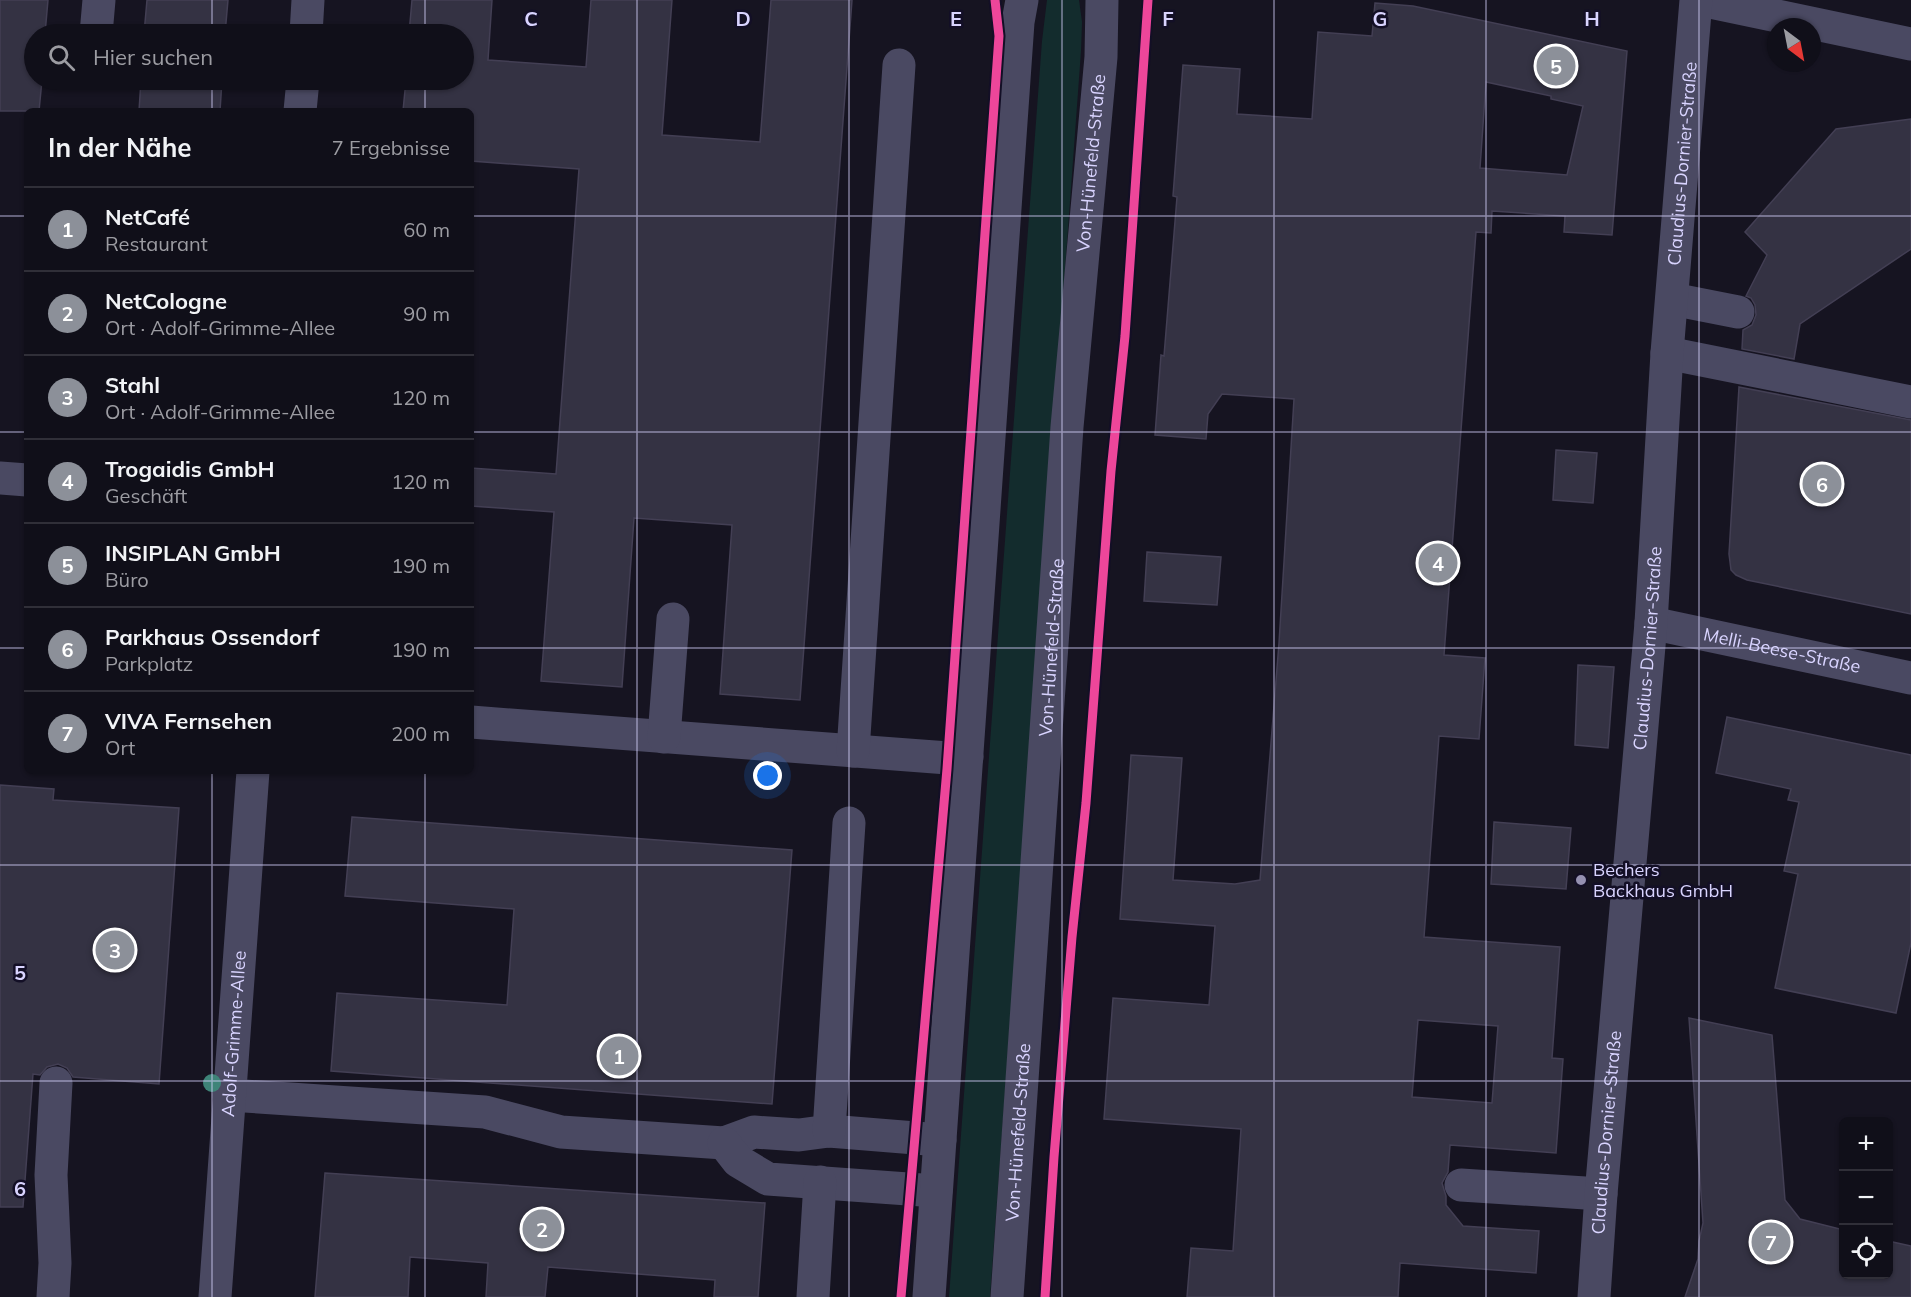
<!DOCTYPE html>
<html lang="de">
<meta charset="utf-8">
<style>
:root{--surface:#100f19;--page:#1e1d26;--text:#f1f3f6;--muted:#9c9ca2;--line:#302f38;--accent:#8c9099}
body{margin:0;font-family:Mulish,sans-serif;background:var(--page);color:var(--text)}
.controls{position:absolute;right:18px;bottom:18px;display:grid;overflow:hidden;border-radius:9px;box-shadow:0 2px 4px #0004}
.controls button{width:54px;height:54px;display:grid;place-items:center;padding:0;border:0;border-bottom:2px solid var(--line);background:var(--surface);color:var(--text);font:30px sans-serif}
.compass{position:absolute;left:1767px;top:18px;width:54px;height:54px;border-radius:50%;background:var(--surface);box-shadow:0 2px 4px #0004;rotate:148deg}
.you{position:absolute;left:768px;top:776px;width:21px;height:21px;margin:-15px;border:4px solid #fff;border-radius:50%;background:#1a73e8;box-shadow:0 0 0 9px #1a73e833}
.badge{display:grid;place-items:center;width:39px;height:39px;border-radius:50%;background:var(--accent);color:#fff;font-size:20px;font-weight:700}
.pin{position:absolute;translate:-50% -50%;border:3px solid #fff;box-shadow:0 2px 6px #0006}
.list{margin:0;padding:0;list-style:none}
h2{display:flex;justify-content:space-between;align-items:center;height:78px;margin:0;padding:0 24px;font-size:26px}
h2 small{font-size:20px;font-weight:400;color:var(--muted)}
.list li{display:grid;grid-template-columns:39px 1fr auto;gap:18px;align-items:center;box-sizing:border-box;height:84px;padding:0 24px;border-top:2px solid var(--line)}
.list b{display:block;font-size:22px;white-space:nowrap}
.list p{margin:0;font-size:20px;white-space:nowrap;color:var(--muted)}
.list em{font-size:20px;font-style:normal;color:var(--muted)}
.icon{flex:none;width:33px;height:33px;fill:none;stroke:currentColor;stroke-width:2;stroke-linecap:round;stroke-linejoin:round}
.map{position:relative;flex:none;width:1911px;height:1297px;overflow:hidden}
.search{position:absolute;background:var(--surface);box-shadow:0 2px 4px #0004;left:24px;top:24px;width:450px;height:66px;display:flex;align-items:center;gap:15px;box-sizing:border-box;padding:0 21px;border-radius:33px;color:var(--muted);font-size:22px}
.panel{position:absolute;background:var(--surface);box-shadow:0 2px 4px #0004;left:24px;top:108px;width:450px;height:666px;border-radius:9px}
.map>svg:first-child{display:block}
.green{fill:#132c2d}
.building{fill:#343243;stroke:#433f54;stroke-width:1.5;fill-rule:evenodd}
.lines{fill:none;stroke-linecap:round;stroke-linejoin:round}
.minor{stroke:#4a4962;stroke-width:33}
.cycleway-casing{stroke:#130f26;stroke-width:13}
.cycleway{stroke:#ed469a;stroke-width:9}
.tree{fill:#3e8478}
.grid{fill:none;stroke:#d9d4ff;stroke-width:1.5;stroke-opacity:0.55}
.poi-dot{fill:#9591b1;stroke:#130f26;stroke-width:2}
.labels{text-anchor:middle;stroke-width:5;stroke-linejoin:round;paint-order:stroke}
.street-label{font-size:18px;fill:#d9d4ff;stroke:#130f26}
.poi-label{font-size:18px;fill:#d9d4ff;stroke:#130f26;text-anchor:start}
.grid-label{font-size:20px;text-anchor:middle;font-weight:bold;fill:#d9d4ff;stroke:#130f26;stroke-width:5;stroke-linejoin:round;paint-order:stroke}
</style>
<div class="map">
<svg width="1911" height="1297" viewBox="0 0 1911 1297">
<rect width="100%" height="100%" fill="#161421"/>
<polygon class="green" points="1047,0 1079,0 1082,22 1081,51 990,1297 949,1297 1042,41"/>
<g class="building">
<polygon points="0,0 48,0 45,34 34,34 34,80 42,80 39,111 0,111"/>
<polygon points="147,0 228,0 225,34 144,34"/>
<polygon points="412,0 492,0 488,60 586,67 591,0 672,0 662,135 760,142 771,0 852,0 800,700 720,694 732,525 634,518 622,687 541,681 554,512 471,506 471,468 556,474 579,169 471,161 471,111 403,111 406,80 464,80 464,34 409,34"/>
<path d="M1375 3 1413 6 1627 51 1612 235 1564 232 1565 216 1492 211 1491 233 1476 232 1444 655 1485 658 1479 739 1439 736 1424 937 1560 947 1552 1058 1563 1059 1556 1153 1450 1145 1448 1172 1442 1183 1446 1196V1205L1463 1226 1539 1231 1536 1273 1400 1263 1398 1297H1187L1191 1248 1233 1251 1241 1129 1104 1119 1113 998 1209 1005 1215 926 1120 919 1131 755 1182 758 1173 880 1235 884 1260 880 1279 643 1294 399 1222 394 1208 414 1206 439 1155 435 1161 355 1164 356 1177 197 1173 196 1183 65 1240 69 1237 114 1312 119 1318 32 1372 36ZM1486 82 1551 96V99L1583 106 1567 175 1480 168ZM1418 1020 1498 1026 1492 1103 1412 1097Z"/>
<polygon points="141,80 222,80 220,111 139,111"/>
<polygon points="1911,119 1911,249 1800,324 1794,359 1742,349 1743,330 1752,325 1756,315 1755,305 1751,298 1746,296 1767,255 1745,232 1836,129"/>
<polygon points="1739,387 1911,420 1911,614 1747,580 1736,575 1731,570 1729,554"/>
<polygon points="1556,450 1597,453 1593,503 1553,500"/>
<polygon points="1147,552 1221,557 1217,605 1144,601"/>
<polygon points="1578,665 1614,667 1608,748 1575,745"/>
<polygon points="1727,717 1911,755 1911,943 1896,1013 1775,988 1798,874 1784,871 1799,802 1788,800 1791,789 1716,773"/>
<polygon points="0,785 54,789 53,800 179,808 159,1084 73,1077 67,1068 58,1064 47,1067 40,1075 33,1074 23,1207 0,1207"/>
<polygon points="352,817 792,850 772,1104 331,1071 337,993 507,1005 514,909 345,896"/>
<polygon points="1494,822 1571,828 1566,889 1491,884"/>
<polygon points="1689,1018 1772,1035 1785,1200 1800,1219 1844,1230 1844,1275 1888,1275 1888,1241 1911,1246 1911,1297 1685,1297 1698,1259 1699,1241 1703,1223"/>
<polygon points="325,1173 765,1203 758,1297 714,1297 715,1280 548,1267 545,1297 486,1297 488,1263 410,1257 408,1297 315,1297"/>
</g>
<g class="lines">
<g class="minor">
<polyline points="1701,0 1911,44"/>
<polyline points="96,34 99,0"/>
<polyline points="306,34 308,0"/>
<polyline points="300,111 303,80"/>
<polyline points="1672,299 1738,312"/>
<polyline points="1667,353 1911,402"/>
<polyline points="0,478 27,480"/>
<path id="s1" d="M1651 623 1911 678"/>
<polyline points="471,722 948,758 967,757"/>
<polyline points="664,737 673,619"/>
<polyline points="853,751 899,65"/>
<polyline points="229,1095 485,1112 561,1132 724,1143 754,1132 799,1135 829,1131 940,1140"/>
<polyline points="829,1131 849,823"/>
<polyline points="724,1143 738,1161 768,1179 936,1191"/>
<polyline points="1461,1185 1601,1194"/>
<polyline points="53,1297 55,1263 51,1175 56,1083"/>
<path id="s2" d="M215 1297 253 771"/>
<polyline points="813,1297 820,1182"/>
<polyline points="929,1297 1018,22 1022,0"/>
<path id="s3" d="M1007 1297 1067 427 1101 57 1102 0"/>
<path id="s4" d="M1594 1297 1601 1194 1651 623 1667 353 1696 0"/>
</g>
<defs>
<g id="cycleway">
<polyline points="901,1297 947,769 999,36 995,0"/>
<polyline points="1045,1297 1054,1157 1072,937 1086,803 1111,471 1125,336 1148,0"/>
</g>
</defs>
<use href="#cycleway" class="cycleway-casing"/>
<use href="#cycleway" class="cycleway"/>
</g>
<circle class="tree" cx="212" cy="1083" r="9"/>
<path class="grid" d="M212 0V34M425 0V34M637 0V1297M849 0V1297M1062 0V1297M1274 0V1297M1486 0V1297M1699 0V1297M212 80V111M425 80V111M0 216H27M471 216H1911M0 432H27M471 432H1911M0 648H27M471 648H1911M212 771V1297M425 771V1297M0 865H1911M0 1081H1911"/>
<circle class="poi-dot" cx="1581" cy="880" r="6"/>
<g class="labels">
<g class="street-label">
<text dy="6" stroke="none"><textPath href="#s3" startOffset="1137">Von-Hünefeld-Straße</textPath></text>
<text dy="6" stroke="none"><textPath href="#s4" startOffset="1137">Claudius-Dornier-Straße</textPath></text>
<text dy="6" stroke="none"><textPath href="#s3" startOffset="651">Von-Hünefeld-Straße</textPath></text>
<text dy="6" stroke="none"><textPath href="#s4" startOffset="651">Claudius-Dornier-Straße</textPath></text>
<text dy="6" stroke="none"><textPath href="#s1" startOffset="134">Melli-Beese-Straße</textPath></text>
<text dy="6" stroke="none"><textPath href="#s2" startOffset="264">Adolf-Grimme-Allee</textPath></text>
<text dy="6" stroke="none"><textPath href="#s3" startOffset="165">Von-Hünefeld-Straße</textPath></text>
<text dy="6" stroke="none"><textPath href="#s4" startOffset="165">Claudius-Dornier-Straße</textPath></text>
</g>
<g class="poi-label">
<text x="1593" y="876">Bechers<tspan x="1593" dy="21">Backhaus GmbH</tspan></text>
</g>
</g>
<g class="grid-label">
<text x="531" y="26">C</text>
<text x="743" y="26">D</text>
<text x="956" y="26">E</text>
<text x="1168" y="26">F</text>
<text x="1380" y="26">G</text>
<text x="1592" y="26">H</text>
<text x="20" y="980">5</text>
<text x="20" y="1196">6</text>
</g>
</svg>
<div class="controls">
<button>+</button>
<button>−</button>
<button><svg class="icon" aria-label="locate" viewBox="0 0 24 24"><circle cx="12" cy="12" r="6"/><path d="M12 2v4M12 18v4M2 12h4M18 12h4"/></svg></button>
</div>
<svg class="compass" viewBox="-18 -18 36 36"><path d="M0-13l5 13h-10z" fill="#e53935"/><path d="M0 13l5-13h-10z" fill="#9c9ca2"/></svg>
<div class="you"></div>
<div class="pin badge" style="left:619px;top:1056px">1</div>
<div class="pin badge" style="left:542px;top:1229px">2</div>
<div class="pin badge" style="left:115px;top:950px">3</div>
<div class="pin badge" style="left:1438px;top:563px">4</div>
<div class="pin badge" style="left:1556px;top:66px">5</div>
<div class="pin badge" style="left:1822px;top:484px">6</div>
<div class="pin badge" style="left:1771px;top:1242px">7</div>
<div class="search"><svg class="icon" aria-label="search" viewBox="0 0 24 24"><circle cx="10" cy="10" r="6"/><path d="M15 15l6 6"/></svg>Hier suchen</div>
<section class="panel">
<h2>In der Nähe<small>7 Ergebnisse</small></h2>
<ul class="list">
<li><span class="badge">1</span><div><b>NetCafé</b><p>Restaurant</p></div><em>60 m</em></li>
<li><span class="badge">2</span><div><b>NetCologne</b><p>Ort · Adolf-Grimme-Allee</p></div><em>90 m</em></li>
<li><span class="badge">3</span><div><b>Stahl</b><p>Ort · Adolf-Grimme-Allee</p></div><em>120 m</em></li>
<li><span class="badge">4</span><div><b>Trogaidis GmbH</b><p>Geschäft</p></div><em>120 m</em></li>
<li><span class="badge">5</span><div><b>INSIPLAN GmbH</b><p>Büro</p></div><em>190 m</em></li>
<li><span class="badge">6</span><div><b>Parkhaus Ossendorf</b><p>Parkplatz</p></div><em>190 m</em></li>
<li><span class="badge">7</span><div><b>VIVA Fernsehen</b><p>Ort</p></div><em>200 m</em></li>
</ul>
</section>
</div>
